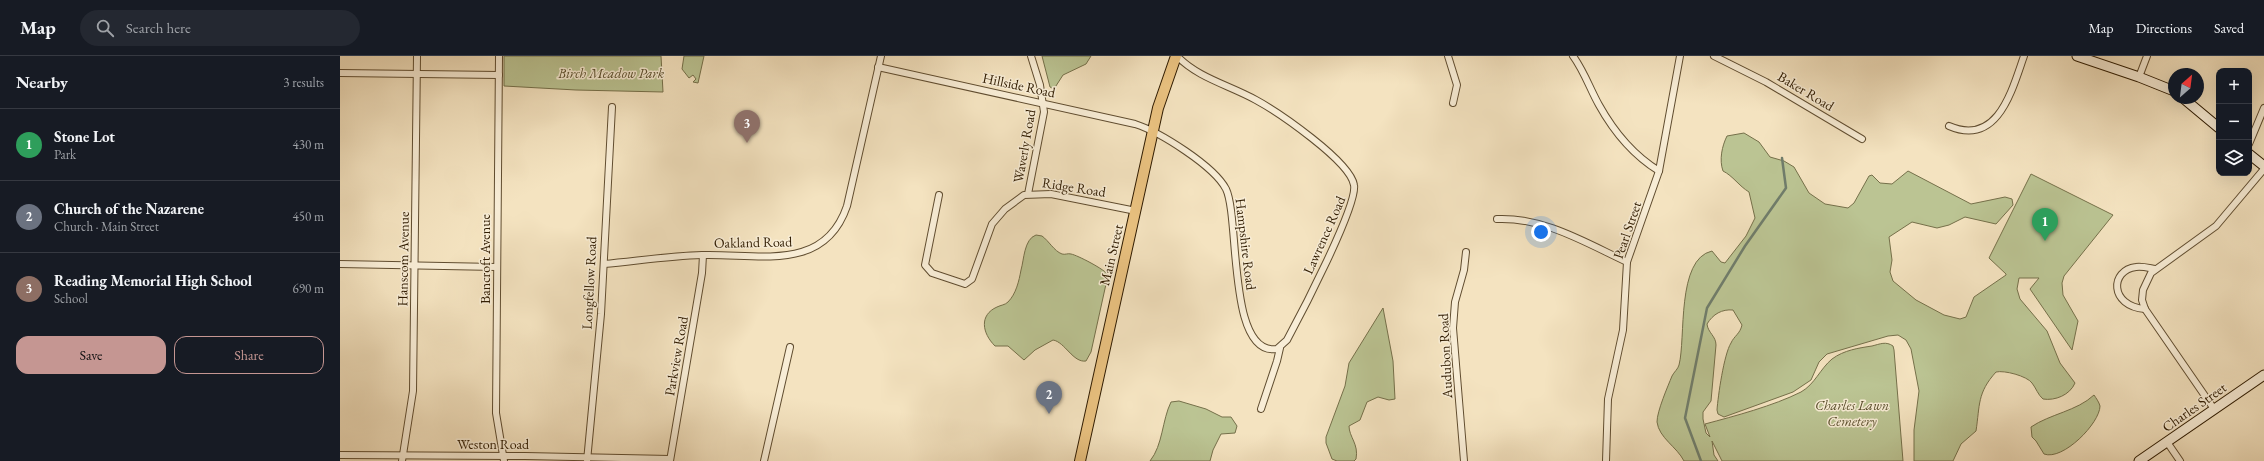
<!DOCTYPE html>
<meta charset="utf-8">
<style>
:root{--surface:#171b24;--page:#242831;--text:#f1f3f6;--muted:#9ea1a6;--line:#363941;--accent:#c59692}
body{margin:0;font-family:"EB Garamond",serif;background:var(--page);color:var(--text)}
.controls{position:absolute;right:12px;top:12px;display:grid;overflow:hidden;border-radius:8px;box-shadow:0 4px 16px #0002}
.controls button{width:36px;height:36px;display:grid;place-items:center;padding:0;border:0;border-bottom:1px solid var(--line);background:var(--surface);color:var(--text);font:20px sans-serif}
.compass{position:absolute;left:1828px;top:12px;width:36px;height:36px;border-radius:50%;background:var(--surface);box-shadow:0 4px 16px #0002;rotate:28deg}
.you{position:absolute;left:1201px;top:176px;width:14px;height:14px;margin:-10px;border:3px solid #fff;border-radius:50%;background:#1a73e8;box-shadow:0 0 0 6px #1a73e833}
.badge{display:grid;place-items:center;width:26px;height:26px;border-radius:50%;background:var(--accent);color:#fff;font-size:13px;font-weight:700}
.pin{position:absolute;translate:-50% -33px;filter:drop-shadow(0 1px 2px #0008)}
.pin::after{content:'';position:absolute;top:21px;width:14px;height:12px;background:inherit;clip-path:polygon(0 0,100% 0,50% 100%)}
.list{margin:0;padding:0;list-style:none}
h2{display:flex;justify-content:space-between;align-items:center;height:52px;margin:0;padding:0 16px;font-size:17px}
h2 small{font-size:13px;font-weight:400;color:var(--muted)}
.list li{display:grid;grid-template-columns:26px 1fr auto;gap:12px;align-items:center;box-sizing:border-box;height:72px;padding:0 16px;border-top:1px solid var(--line)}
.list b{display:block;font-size:15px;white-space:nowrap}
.list p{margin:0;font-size:13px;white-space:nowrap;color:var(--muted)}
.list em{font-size:13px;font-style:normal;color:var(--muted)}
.actions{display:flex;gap:8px;padding:12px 16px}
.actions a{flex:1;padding:9px 0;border:1px solid var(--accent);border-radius:12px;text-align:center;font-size:14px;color:var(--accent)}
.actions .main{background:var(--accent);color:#111}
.icon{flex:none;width:22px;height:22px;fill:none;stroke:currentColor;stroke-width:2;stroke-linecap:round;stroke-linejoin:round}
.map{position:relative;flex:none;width:1924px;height:405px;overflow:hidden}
header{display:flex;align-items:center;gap:24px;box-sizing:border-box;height:56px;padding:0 20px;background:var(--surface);border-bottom:1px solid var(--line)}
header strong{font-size:19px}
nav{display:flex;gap:22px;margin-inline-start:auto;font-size:14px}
.search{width:280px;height:36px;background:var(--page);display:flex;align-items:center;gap:10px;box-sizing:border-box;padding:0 14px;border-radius:22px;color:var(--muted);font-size:15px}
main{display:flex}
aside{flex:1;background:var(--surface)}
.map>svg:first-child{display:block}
.green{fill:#bbc493;stroke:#75704a}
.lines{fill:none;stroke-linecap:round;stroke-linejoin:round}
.stream{stroke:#707d6b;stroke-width:2.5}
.street-casing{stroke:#604d30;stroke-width:8}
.secondary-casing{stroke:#2f1b00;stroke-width:11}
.primary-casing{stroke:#2f1b00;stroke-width:12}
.street{stroke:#f8edd6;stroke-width:6}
.secondary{stroke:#f8edd6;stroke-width:9}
.primary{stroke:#eac280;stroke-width:10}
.labels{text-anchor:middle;stroke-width:3;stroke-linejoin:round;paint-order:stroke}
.park-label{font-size:14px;font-style:italic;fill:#594e2c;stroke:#f8edd6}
.street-label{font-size:14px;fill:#2f1b00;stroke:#f8edd6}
</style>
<header>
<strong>Map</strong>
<div class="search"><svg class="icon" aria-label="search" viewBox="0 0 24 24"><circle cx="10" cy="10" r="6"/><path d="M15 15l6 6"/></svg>Search here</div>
<nav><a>Map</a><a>Directions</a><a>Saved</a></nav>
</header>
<main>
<aside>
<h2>Nearby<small>3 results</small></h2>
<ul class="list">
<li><span class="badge" style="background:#2e9e5b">1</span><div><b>Stone Lot</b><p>Park</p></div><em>430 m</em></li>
<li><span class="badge" style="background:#6b7280">2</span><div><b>Church of the Nazarene</b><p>Church · Main Street</p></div><em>450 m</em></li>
<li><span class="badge" style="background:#8d6e63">3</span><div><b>Reading Memorial High School</b><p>School</p></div><em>690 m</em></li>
</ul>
<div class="actions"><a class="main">Save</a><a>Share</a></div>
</aside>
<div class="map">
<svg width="1924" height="405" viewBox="0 0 1924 405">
<rect width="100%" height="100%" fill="#f4e3c0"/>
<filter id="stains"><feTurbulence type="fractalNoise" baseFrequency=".005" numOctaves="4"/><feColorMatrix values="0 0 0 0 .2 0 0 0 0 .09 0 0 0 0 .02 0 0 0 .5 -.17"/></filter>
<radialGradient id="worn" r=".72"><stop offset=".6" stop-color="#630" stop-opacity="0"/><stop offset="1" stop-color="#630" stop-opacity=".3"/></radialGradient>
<g class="green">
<polygon points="164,0 321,0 323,36 236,34 164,30"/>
<polygon points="344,0 364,0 358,27 353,26 356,23 353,19 349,22 342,13"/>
<polygon points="702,0 751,0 746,8 723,19 714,33 710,31"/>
<path d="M1404 77 1419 86 1430 101 1444 105 1454 111 1469 137 1485 148 1508 152 1514 147 1529 120 1532 119 1540 127 1552 128 1568 115 1631 148 1665 141 1672 143 1673 149 1656 168 1625 161 1609 169 1597 172 1572 166 1549 181 1552 204 1550 216 1553 225 1576 244 1604 259 1620 263 1626 261 1634 241 1666 219V218L1649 202 1691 118 1773 159 1724 220 1722 227 1723 239 1738 265 1732 294 1690 233 1699 222H1679L1677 233 1680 243 1707 275 1720 307 1735 327C1730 339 1715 345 1703 343 1698 339 1696 332 1692 327 1687 320 1664 314 1656 316 1637 337 1640 349 1636 375L1621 388 1613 405H1574V374L1579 335 1571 293 1566 284 1558 279 1548 280 1487 298 1479 306 1471 324 1453 336 1384 361 1378 358 1377 354C1378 340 1384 298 1391 287 1394 280 1400 278 1402 269L1393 254C1382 253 1373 258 1367 268 1368 277 1376 280 1376 289L1371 345 1363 356V363L1366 377 1370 381 1365 368C1395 360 1433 350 1461 336 1475 328 1480 313 1492 303 1504 294 1519 292 1532 290 1540 288 1546 285 1553 290L1554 294 1563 405H1382L1372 385 1374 399 1378 405H1344C1337 391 1319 382 1317 366 1317 355 1328 330 1332 320 1334 316 1338 313 1339 309 1346 283 1336 203 1372 195L1381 206 1385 207 1406 180 1415 162 1409 136C1399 130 1393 120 1383 115 1379 104 1382 90 1387 80Z"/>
<path d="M696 179 702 180C709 185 714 195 722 198 725 199 728 197 731 198 737 199 766 214 768 219L751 296 746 305C733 307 725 286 713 284L695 294 684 304 668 290H655C642 277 639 259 657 251 661 249 665 249 668 246 676 238 679 225 681 214 684 204 684 183 696 179Z"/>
<path d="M1043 252 1053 305 1055 343 1049 344 1038 341 1027 346 1020 364 1009 370C1009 381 1019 388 1016 403L1014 405H997L992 403 986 387V381L1005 330 1009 307Z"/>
<path d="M1754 339C1756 342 1759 346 1760 350 1760 367 1723 405 1704 398L1696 385 1692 381 1691 371C1710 358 1737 355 1754 339Z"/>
<path d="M839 345 866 353 882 361H891L897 370 895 377 881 378 873 394 870 405H810C823 389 822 364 831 346Z"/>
</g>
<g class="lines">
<polyline class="stream" points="1361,405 1345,362 1367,252 1405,190 1446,132 1442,102"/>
<defs>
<g id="street">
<polyline points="159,0 156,357 164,405"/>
<polyline points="1108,0 1117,29 1113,47"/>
<path d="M1233 0C1244 15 1250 33 1259 49 1274 76 1293 99 1319 115"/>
<polyline points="1374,0 1426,26 1522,83"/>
<path d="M538 11 795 68C820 76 874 110 886 133 900 162 887 301 937 293L947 284C960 260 1018 149 1014 129 1010 105 938 56 916 44 889 29 858 22 837 0"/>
<polyline points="0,17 159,19"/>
<polyline points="1799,21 1807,0"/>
<path d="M1609 70C1658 91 1672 34 1684 0"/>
<polyline points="1909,88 1924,52"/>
<polyline points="688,138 704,56 700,29 691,0"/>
<polyline points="599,139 585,209 592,217 625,228 632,223 652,168 665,153 684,139 711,138 796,155"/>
<path d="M1157 163C1204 161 1246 187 1287 206"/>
<polyline points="0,208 156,211"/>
<path d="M264 208C297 205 329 200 362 199 416 197 484 218 507 150L541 0"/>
<path d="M1805 253C1769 250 1770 214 1796 211 1802 210 1809 212 1815 213"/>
<polyline points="921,353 937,305 940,292"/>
<polyline points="1874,353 1805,253 1802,244 1803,234 1811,217 1876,170 1924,113"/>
<polyline points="1827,386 1840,405"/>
<polyline points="0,399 185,400 330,403"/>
<polyline points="62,405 73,335 77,0"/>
<polyline points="247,405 261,258 272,51"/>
<polyline points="330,405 362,217 363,199"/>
<polyline points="424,405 450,291"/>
<polyline points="1124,405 1113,272 1115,246 1124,214 1126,196"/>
<polyline points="1266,405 1268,343 1283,274 1287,206 1319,115 1340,0"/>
</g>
<g id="secondary">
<polyline points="1737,0 1799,21 1834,35"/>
<polyline points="1843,42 1879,72"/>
<polyline points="1909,98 1924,110"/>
<polyline points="1799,405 1924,319"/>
</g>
<polyline id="primary" points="740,405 818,52 836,0"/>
</defs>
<use href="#street" class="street-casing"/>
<use href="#secondary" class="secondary-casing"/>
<use href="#primary" class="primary-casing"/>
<use href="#street" class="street"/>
<use href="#secondary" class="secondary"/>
<use href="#primary" class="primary"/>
</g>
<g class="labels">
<g class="park-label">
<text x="271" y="22">Birch Meadow Park</text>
<text x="1512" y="354">Charles Lawn<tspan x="1512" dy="16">Cemetery</tspan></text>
</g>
<g class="street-label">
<text transform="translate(679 29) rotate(12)" y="5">Hillside Road</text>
<text transform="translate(1466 35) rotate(31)" y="5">Baker Road</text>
<text transform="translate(684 90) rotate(-80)" y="5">Waverly Road</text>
<text transform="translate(734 131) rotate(9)" y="5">Ridge Road</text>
<text transform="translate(1287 174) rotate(-71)" y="5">Pearl Street</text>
<text transform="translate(984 179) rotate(-66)" y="5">Lawrence Road</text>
<text transform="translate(413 186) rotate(-1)" y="5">Oakland Road</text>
<text transform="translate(906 188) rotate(83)" y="5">Hampshire Road</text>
<text transform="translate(771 199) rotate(-77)" y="5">Main Street</text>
<text transform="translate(63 203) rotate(-89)" y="5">Hanscom Avenue</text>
<text transform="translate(145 203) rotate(-90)" y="5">Bancroft Avenue</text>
<text transform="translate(249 227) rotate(-87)" y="5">Longfellow Road</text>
<text transform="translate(336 300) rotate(-80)" y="5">Parkview Road</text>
<text transform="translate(1105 300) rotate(-93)" y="5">Audubon Road</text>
<text transform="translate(1854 351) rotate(-35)" y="5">Charles Street</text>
<text x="153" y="393">Weston Road</text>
</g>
</g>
<rect width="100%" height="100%" filter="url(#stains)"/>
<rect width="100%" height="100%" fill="url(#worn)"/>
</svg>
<div class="controls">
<button>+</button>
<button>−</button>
<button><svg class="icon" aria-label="layers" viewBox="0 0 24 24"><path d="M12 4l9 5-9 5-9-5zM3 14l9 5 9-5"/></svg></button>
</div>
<svg class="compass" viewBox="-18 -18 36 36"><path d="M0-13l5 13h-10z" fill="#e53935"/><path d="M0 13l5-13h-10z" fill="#9ea1a6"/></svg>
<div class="you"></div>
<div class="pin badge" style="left:1705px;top:185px;background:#2e9e5b">1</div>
<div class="pin badge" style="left:709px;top:358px;background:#6b7280">2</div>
<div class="pin badge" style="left:407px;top:87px;background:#8d6e63">3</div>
</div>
</main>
